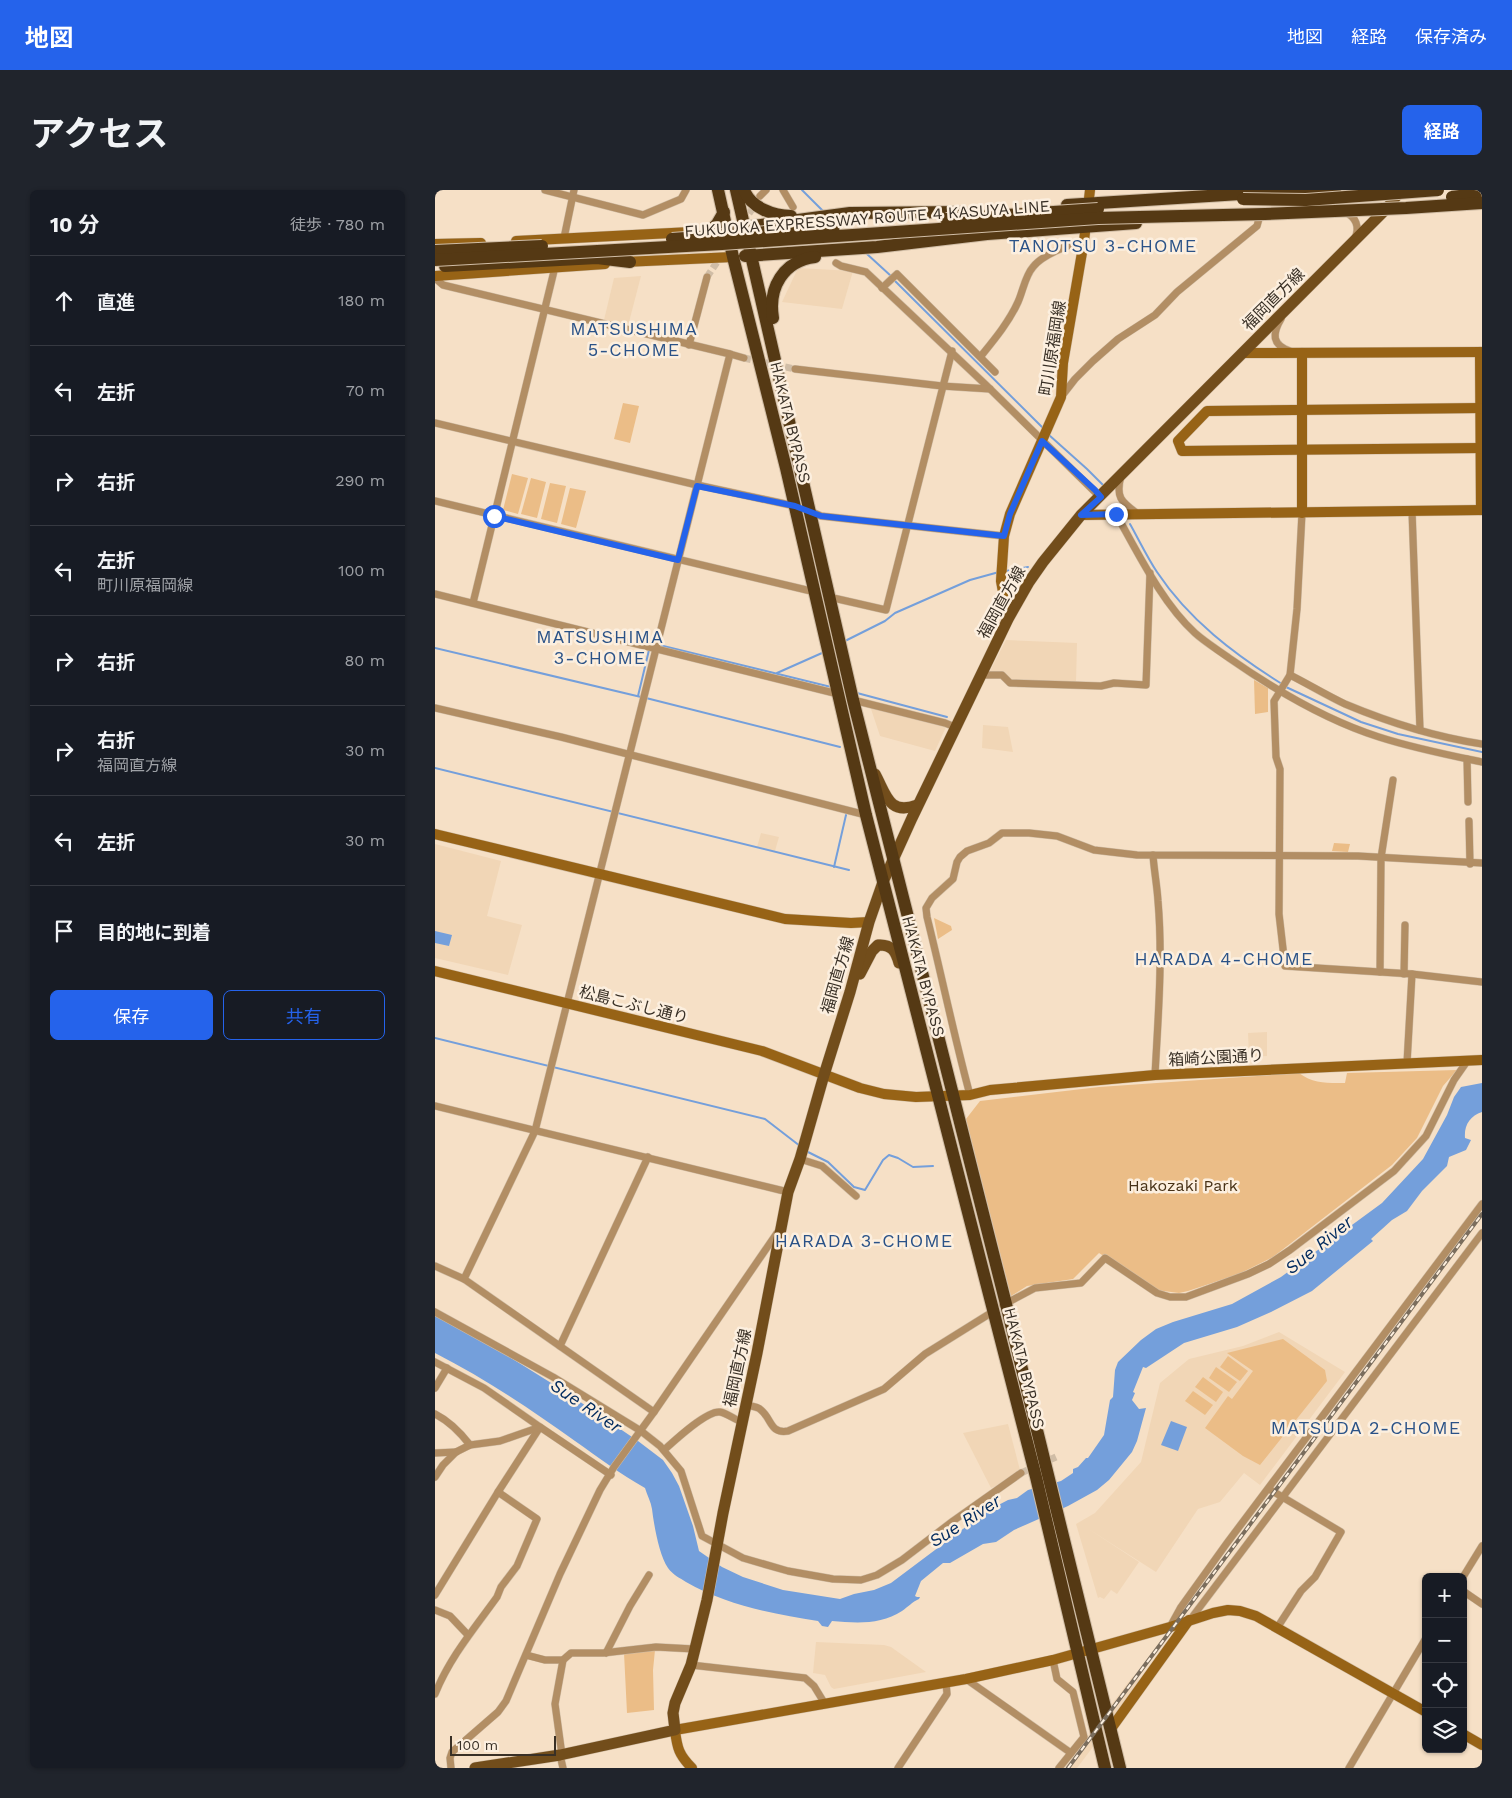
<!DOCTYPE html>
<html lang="ja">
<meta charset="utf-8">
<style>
:root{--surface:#171b24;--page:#20242c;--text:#f1f3f6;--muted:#9ea1a6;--line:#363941;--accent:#2563eb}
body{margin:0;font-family:"Work Sans","Noto Sans JP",sans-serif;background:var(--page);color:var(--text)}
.controls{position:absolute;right:15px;bottom:15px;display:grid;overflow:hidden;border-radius:8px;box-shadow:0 1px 4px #0004}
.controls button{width:45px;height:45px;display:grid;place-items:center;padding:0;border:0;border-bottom:1px solid var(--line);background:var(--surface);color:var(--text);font:25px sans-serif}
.scale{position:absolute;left:15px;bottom:12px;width:106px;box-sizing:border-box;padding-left:5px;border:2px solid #393026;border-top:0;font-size:14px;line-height:18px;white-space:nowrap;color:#393026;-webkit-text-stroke:4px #fcefdf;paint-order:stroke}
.stop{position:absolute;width:15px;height:15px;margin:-11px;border:4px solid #2563eb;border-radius:50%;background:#fff}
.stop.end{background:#2563eb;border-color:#fff;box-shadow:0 1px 5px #0008}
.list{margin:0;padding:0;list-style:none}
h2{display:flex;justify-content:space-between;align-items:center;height:65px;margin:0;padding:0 20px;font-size:21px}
h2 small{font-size:16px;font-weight:400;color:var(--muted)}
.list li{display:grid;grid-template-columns:32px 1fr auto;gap:15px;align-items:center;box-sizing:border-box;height:90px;padding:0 20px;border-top:1px solid var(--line)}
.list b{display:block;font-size:19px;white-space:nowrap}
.list p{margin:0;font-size:16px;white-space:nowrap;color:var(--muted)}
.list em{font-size:16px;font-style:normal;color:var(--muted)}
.actions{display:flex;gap:10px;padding:15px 20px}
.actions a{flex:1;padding:11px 0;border:1px solid var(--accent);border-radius:8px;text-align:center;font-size:18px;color:var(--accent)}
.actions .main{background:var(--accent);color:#fff}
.icon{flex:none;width:28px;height:28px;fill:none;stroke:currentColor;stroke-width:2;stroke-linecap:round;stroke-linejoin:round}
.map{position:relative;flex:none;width:1047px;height:1578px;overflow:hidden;border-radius:8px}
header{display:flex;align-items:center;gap:30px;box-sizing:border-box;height:70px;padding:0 25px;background:var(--accent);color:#fff}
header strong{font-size:24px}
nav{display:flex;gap:28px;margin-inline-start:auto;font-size:18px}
.intro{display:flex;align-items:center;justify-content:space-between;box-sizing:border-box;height:120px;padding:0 30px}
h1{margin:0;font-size:35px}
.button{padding:12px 22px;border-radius:8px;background:var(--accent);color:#fff;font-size:18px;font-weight:700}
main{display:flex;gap:30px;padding:0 30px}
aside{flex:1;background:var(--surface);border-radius:8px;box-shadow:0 1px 4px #0004}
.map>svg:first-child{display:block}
.built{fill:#f1d6b6}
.green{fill:#ebbd87}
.water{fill:#749fdb}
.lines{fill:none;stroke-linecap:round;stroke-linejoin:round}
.stream{stroke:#749fdb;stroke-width:2}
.street-tunnel{stroke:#d0bda6;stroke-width:7;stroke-dasharray:7 3.5;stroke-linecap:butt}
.street-casing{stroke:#d0bda6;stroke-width:8}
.secondary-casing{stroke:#d0bda6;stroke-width:11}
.primary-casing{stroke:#d0bda6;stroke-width:12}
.highway-casing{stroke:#d0bda6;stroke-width:14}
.street{stroke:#b28e64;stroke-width:7}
.secondary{stroke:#976316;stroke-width:10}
.primary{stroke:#724d1b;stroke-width:11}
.highway{stroke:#553914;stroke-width:12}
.rail-casing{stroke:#7a6d5d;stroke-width:4}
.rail{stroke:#fcefdf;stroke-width:2;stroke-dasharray:5.5;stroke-linecap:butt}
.highway-bridge-casing{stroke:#d0bda6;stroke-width:14;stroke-linecap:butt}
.highway-bridge{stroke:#553914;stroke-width:12}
.route{stroke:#2563eb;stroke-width:6}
.labels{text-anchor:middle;stroke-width:5;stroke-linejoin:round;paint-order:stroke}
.street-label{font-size:16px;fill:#393026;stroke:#fcefdf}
.park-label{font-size:16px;fill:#473116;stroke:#fcefdf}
.neighbourhood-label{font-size:18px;letter-spacing:1px;fill:#2a5287;stroke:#fcefdf}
.water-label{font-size:18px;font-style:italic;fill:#002a5e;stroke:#fcefdf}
</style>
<header>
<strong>地図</strong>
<nav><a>地図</a><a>経路</a><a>保存済み</a></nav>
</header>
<div class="intro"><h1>アクセス</h1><a class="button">経路</a></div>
<main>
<aside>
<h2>10 分<small>徒歩 · 780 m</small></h2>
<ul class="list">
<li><svg class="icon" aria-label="ahead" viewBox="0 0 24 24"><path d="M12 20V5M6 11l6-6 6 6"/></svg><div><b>直進</b></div><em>180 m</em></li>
<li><svg class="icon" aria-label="left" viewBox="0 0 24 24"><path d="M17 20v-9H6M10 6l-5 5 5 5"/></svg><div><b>左折</b></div><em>70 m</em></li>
<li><svg class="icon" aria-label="right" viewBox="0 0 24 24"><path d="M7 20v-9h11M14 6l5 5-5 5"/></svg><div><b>右折</b></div><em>290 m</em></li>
<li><svg class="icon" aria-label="left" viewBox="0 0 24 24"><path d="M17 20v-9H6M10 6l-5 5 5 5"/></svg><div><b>左折</b><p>町川原福岡線</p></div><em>100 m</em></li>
<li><svg class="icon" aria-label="right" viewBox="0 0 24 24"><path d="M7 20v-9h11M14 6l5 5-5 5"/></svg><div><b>右折</b></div><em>80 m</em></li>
<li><svg class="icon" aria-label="right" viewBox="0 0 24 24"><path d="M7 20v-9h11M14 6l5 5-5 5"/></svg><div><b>右折</b><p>福岡直方線</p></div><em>30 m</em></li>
<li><svg class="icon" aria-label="left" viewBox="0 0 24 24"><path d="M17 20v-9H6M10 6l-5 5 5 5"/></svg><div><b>左折</b></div><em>30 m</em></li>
<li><svg class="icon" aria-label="arrive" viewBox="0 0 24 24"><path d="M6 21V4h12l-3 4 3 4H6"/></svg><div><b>目的地に到着</b></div></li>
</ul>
<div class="actions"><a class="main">保存</a><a>共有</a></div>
</aside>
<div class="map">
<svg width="1047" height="1578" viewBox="0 0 1047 1578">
<rect width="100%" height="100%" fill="#f6e0c6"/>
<g class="built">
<polygon points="363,78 418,81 407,119 347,112"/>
<polygon points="206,86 193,136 169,130 179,88"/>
<polygon points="571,450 642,453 641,492 577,491 567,483 555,481"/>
<polygon points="435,516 511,537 500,561 445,546"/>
<polygon points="548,535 573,537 578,562 547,558"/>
<polygon points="326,643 344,647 340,661 322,657"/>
<polygon points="0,654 66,671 52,726 87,735 73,785 0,768"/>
<polygon points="832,842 832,866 814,867 813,843"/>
<polygon points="844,1142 910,1182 825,1295 809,1283 785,1312 763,1319 721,1382 652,1338 704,1372 682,1404 676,1400 669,1409 665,1407 663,1408 641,1334 660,1323 706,1272 725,1193 754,1169 808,1156"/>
<polygon points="573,1234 585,1280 561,1296 556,1298 528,1243"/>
<polygon points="381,1452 449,1455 456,1457 491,1482 399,1499 396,1497 390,1485 378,1483"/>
<polygon points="698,1486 707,1492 642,1578 629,1578"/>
</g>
<g class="green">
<polygon points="188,213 204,216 195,253 179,249"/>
<polygon points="77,284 93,288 83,324 68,320"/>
<polygon points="96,288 111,292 102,328 86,324"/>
<polygon points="115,293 131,296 122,333 106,329"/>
<polygon points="135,298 151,301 141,338 126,334"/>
<polygon points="819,490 833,498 833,522 820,524"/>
<polygon points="899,653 915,654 913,662 897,661"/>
<polygon points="499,728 516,736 517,740 503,749"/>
<path d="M1022 880 1008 896 982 948 957 975 838 1067 804 1084 753 1101 744 1103 721 1100 664 1063 638 1089 592 1096 576 1106 531 929 545 911 664 897 864 883C878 894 893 893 910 893L912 883Z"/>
<polygon points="848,1149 890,1180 892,1191 825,1275 808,1266 770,1238 793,1206 797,1209 818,1181 792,1163"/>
<polygon points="793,1166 813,1181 805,1191 785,1177"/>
<polygon points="781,1177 802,1192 794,1202 774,1188"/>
<polygon points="768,1187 788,1202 781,1212 760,1197"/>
<polygon points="758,1201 778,1215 770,1225 750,1211"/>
<polygon points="220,1460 218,1480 219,1520 192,1523 189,1463"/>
</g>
<g class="water">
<polygon points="0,741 17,745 14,756 0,753"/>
<path d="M1047 893V922C1035 926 1029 935 1030 948L1036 950 1031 960 1014 967 1012 976 987 1001 972 1021 957 1030 936 1049 938 1051 877 1101 836 1122 802 1137 749 1153 711 1178 708 1177 698 1202 700 1203 697 1210 704 1219 711 1218 702 1251 697 1262 674 1290 662 1300 633 1316 579 1340 561 1352 548 1354 515 1373H508L486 1391 480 1406 482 1407H485L484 1409C477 1412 473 1417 467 1421 446 1435 421 1433 397 1431L393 1437 387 1436 383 1431C338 1424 291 1415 251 1392 245 1388 238 1385 233 1378 224 1365 219 1335 217 1319 216 1312 212 1305 210 1298 185 1284 163 1267 140 1251 95 1219 49 1188 0 1163V1125L49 1151 129 1201 203 1251 228 1270 237 1283 244 1296 258 1336 264 1361 287 1377 308 1387 348 1400 405 1409 419 1404 439 1400 456 1393 552 1321 573 1310 582 1308 593 1300 626 1291 638 1283V1279L643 1277 651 1268H653L669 1245 675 1210 678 1207 680 1180 683 1172 706 1150 721 1139 738 1132 797 1114 846 1087 947 1013 988 969 1012 925 1019 907 1026 897Z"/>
<polygon points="736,1231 752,1237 743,1261 726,1255"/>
</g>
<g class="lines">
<g class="stream">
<polyline points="367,0 389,22"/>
<polyline points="432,64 456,86"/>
<polyline points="459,90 608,238"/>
<polyline points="614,245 652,279 668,295"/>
<path d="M695 334C704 350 712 367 722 382 754 430 799 464 847 494"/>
<polyline points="571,381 593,377"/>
<polyline points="410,451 450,431 460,423 535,390 564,382"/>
<polyline points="215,455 216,453 396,497"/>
<polyline points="0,458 206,507"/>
<polyline points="342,483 387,463"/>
<polyline points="851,497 926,532 963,544 1047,562"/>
<polyline points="422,503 512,527"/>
<polyline points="203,506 214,460"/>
<polyline points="211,508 405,557"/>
<polyline points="0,578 414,680"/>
<polyline points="399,677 411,625"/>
<polyline points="0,848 330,929 365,956"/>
<polyline points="373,962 393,972 419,997 430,1000 448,970 454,965 463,968 478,977 498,976"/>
</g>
<g class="street-tunnel">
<polyline points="308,32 322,12"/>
<polyline points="272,87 294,54"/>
<polyline points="309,168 360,179"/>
<polyline points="586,1283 621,1267"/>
</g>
<defs>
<g id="street">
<polyline points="110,0 208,25 246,9 251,0"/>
<polyline points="348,0 358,17"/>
<polyline points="325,6 331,0"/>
<path d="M910 22C921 27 925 37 920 48"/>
<polyline points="129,48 139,0"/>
<polyline points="401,73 406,76 431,82 551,195 665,307"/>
<polyline points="0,88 8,95 295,164 100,941 29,1089"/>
<polyline points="447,98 462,84 560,182"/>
<path d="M846 129C837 144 837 155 855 161"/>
<polyline points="254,155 272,87"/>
<polyline points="295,164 309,168"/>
<path d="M546 166C559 150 574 132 583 112 588 101 590 86 598 77 607 65 635 54 649 51"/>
<polyline points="360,179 507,196 555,199"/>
<polyline points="626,207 640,189 658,171 683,149 720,125 742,102 822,36 825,25"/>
<polyline points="0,233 262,295 360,316"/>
<path d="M686 286C680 308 687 312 703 324"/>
<polyline points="0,311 380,402"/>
<polyline points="375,321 386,326 569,346"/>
<polyline points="977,321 985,540"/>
<polyline points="867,323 862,419 855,485 839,511 841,567 845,579 844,724 850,776 977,784 1047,792"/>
<path d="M681 324C703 363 727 413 760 443 770 452 783 460 794 468 840 500 890 530 944 547 978 558 1013 565 1047 572"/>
<polyline points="0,404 403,504"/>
<polyline points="394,407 451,420 517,161"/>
<polyline points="38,413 120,77"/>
<polyline points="546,485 567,485 575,493 666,496 679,493 711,495 715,383"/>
<path d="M855 485C873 494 891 505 910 514 953 532 1000 547 1047 554"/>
<polyline points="418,510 510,533 520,537"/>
<polyline points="0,518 126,547 431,625"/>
<polyline points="1032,569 1033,612"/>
<polyline points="1034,631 1035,674"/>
<path d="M718 665C719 680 722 695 723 711 728 769 723 828 720 885"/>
<polyline points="945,782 946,668 958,590"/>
<polyline points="969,784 970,735"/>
<polyline points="972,873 977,784"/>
<path d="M535 905C519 846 507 787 492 727L491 718 497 708 518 689 522 672 525 667 532 661 554 653 567 643H594L622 646 659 660 702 665 923 666 1047 673"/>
<polyline points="0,916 353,1002"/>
<polyline points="365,969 387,976 421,1006"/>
<polyline points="0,1076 29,1089 219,1222"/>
<polyline points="568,1115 600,1098 646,1093 670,1068 722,1103 735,1107 751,1107 813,1084 834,1074 855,1060 959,981 991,946 1019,890 1033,870"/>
<polyline points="0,1122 118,1187 206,1241 225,1256 246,1281 267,1346 308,1368 353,1381 398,1389 426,1390 442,1385 467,1370 518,1331 586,1283"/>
<polyline points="125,1156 213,967"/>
<polyline points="0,1172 49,1198 105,1237 63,1302 0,1405"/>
<polyline points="0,1198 12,1178"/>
<path d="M310 1215C315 1216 322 1216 326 1220 337 1229 335 1244 353 1241L449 1199 490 1164 559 1121"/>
<path d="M0 1224C14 1231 25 1242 35 1255"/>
<path d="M229 1260C239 1251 272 1220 285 1222 292 1223 300 1230 307 1232"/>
<polyline points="0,1263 21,1262"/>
<polyline points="0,1287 8,1275 21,1262 35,1255 65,1251 105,1237 176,1285"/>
<polyline points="834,1299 906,1342 880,1387 866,1401 842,1438"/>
<polyline points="1028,1387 1047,1356"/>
<polyline points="1028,1401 1047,1414"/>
<polyline points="0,1420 15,1426 33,1445"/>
<polyline points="755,1430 1047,1043"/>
<polyline points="735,1437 746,1417 792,1353 1047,1014"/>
<polyline points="171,1463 195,1416 214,1385"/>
<polyline points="91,1465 110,1470 128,1470"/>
<polyline points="618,1470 622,1489 638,1502 649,1547 624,1578"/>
<polyline points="256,1475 370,1488 379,1496 390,1514"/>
<polyline points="531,1489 636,1563"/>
<path d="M0 1504C15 1467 39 1439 62 1407L66 1397 82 1376 102 1329 63 1302"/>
<polyline points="125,1565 128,1578"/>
<polyline points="127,1565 120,1514 128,1470 136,1463 168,1463 221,1457 259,1459"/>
<polyline points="16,1578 15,1568 17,1562 63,1522 71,1511 125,1384 165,1300 179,1277 219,1222 342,1043"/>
<polyline points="463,1578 512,1504 511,1492"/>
<polyline points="914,1578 991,1448"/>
</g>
<g id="secondary">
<polyline points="81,51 256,42"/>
<polyline points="0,54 46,53"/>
<polyline points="189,72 298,67"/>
<polyline points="0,86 170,74"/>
<polyline points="1045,162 1046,320"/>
<polyline points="808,163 1047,162"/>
<polyline points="1047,218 772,221 743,251 747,261 1047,258"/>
<polyline points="867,323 867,163"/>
<polyline points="646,325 1047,320"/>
<polyline points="573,429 566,391 569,346 575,324 626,207 628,173 649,51 655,0"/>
<polyline points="0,644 350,729 416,733 434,732"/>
<polyline points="0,781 327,861 425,898 449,904 481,907 535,905 555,900 720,885 1047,870"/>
<polyline points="675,1540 754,1430"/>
<polyline points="1028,1544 1047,1555"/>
<path d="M257 1578C244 1565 242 1558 240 1540L531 1489 618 1470 735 1437 778 1423 793 1420 805 1421 821 1426 991 1522"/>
</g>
<g id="primary">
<path d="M440 584C451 604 454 626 482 615"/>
<path d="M425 784 437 761 443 755C457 754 461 762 464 773"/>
<polyline points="40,1578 125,1565 240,1540 238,1523 240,1513 256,1475 272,1410 288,1323 322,1163 353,1002 365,969 389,885 415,802 434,732 448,692 477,628 573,429 594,392 608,372 646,325 953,17 966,0"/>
</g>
<g id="highway">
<polyline points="283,0 298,67 351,278 431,625 601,1287 670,1578"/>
<polyline points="301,0 418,510 571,1114 685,1578"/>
<path d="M309 0C316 18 339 26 356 26"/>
<polyline points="860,4 900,0"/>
<polyline points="632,15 867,0"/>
<polyline points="304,38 415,23 528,22"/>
<polyline points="275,41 282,34 289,22"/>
<polyline points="310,66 442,57 552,44 701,33"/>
<polyline points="10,76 162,68 195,72"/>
<path d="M338 128C333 98 348 71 380 67"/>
</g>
</defs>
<use href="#street" class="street-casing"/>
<use href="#secondary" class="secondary-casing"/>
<use href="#primary" class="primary-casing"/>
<use href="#highway" class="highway-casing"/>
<use href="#street" class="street"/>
<use href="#secondary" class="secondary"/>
<use href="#primary" class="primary"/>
<use href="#highway" class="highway"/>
<defs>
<polyline id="rail" points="633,1578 1047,1024"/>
</defs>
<use href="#rail" class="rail-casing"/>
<use href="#rail" class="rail"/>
<defs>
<g id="highway-bridge">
<polyline points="1017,7 1047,3"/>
<polyline points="808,9 871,10 1003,0"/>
<polyline points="511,29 663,19"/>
<polyline points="237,49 399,37"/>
<polyline points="0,61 107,56"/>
<polyline points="0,70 287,54 663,28 830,24 971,18 1047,13"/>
</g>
</defs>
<use href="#highway-bridge" class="highway-bridge-casing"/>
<use href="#highway-bridge" class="highway-bridge"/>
</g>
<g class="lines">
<polyline class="route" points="59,326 243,370 262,296 360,316 386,326 569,346 575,324 607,251 660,300 666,307 646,325 681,324"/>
</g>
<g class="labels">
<g class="street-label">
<text transform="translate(432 28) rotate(-4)" y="6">FUKUOKA EXPRESSWAY ROUTE 4 KASUYA LINE</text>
<text transform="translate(838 109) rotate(-45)" y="6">福岡直方線</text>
<text transform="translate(617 158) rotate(-81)" y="6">町川原福岡線</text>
<text transform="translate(356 232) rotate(76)" y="6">HAKATA BYPASS</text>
<text transform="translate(566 412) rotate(-61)" y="6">福岡直方線</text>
<text transform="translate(402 785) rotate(-74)" y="6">福岡直方線</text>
<text transform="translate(489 786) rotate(75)" y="6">HAKATA BYPASS</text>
<text transform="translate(199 814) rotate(14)" y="6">松島こぶし通り</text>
<text transform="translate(781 867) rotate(-3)" y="6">箱崎公園通り</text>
<text transform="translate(302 1178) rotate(-78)" y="6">福岡直方線</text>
<text transform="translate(590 1178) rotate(76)" y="6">HAKATA BYPASS</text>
</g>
<g class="park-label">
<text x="748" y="1001">Hakozaki Park</text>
</g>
<g class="neighbourhood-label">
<text x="668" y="62">TANOTSU 3-CHOME</text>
<text x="199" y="145">MATSUSHIMA<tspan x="199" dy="21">5-CHOME</tspan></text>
<text x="165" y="453">MATSUSHIMA<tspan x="165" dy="21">3-CHOME</tspan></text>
<text x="789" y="775">HARADA 4-CHOME</text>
<text x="429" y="1057">HARADA 3-CHOME</text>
<text x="931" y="1244">MATSUDA 2-CHOME</text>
</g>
<g class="water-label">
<text transform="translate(884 1055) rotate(-39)" y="6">Sue River</text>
<text transform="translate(151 1216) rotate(34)" y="6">Sue River</text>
<text transform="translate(530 1331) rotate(-33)" y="6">Sue River</text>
</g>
</g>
</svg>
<div class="controls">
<button>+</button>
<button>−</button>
<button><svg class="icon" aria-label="locate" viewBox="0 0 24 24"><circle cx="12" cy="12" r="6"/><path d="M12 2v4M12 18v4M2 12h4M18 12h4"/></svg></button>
<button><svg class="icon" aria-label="layers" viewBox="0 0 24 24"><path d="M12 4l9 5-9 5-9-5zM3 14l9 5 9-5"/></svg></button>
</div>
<div class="scale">100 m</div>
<div class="stop" style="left:59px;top:326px"></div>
<div class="stop end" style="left:681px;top:324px"></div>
</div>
</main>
